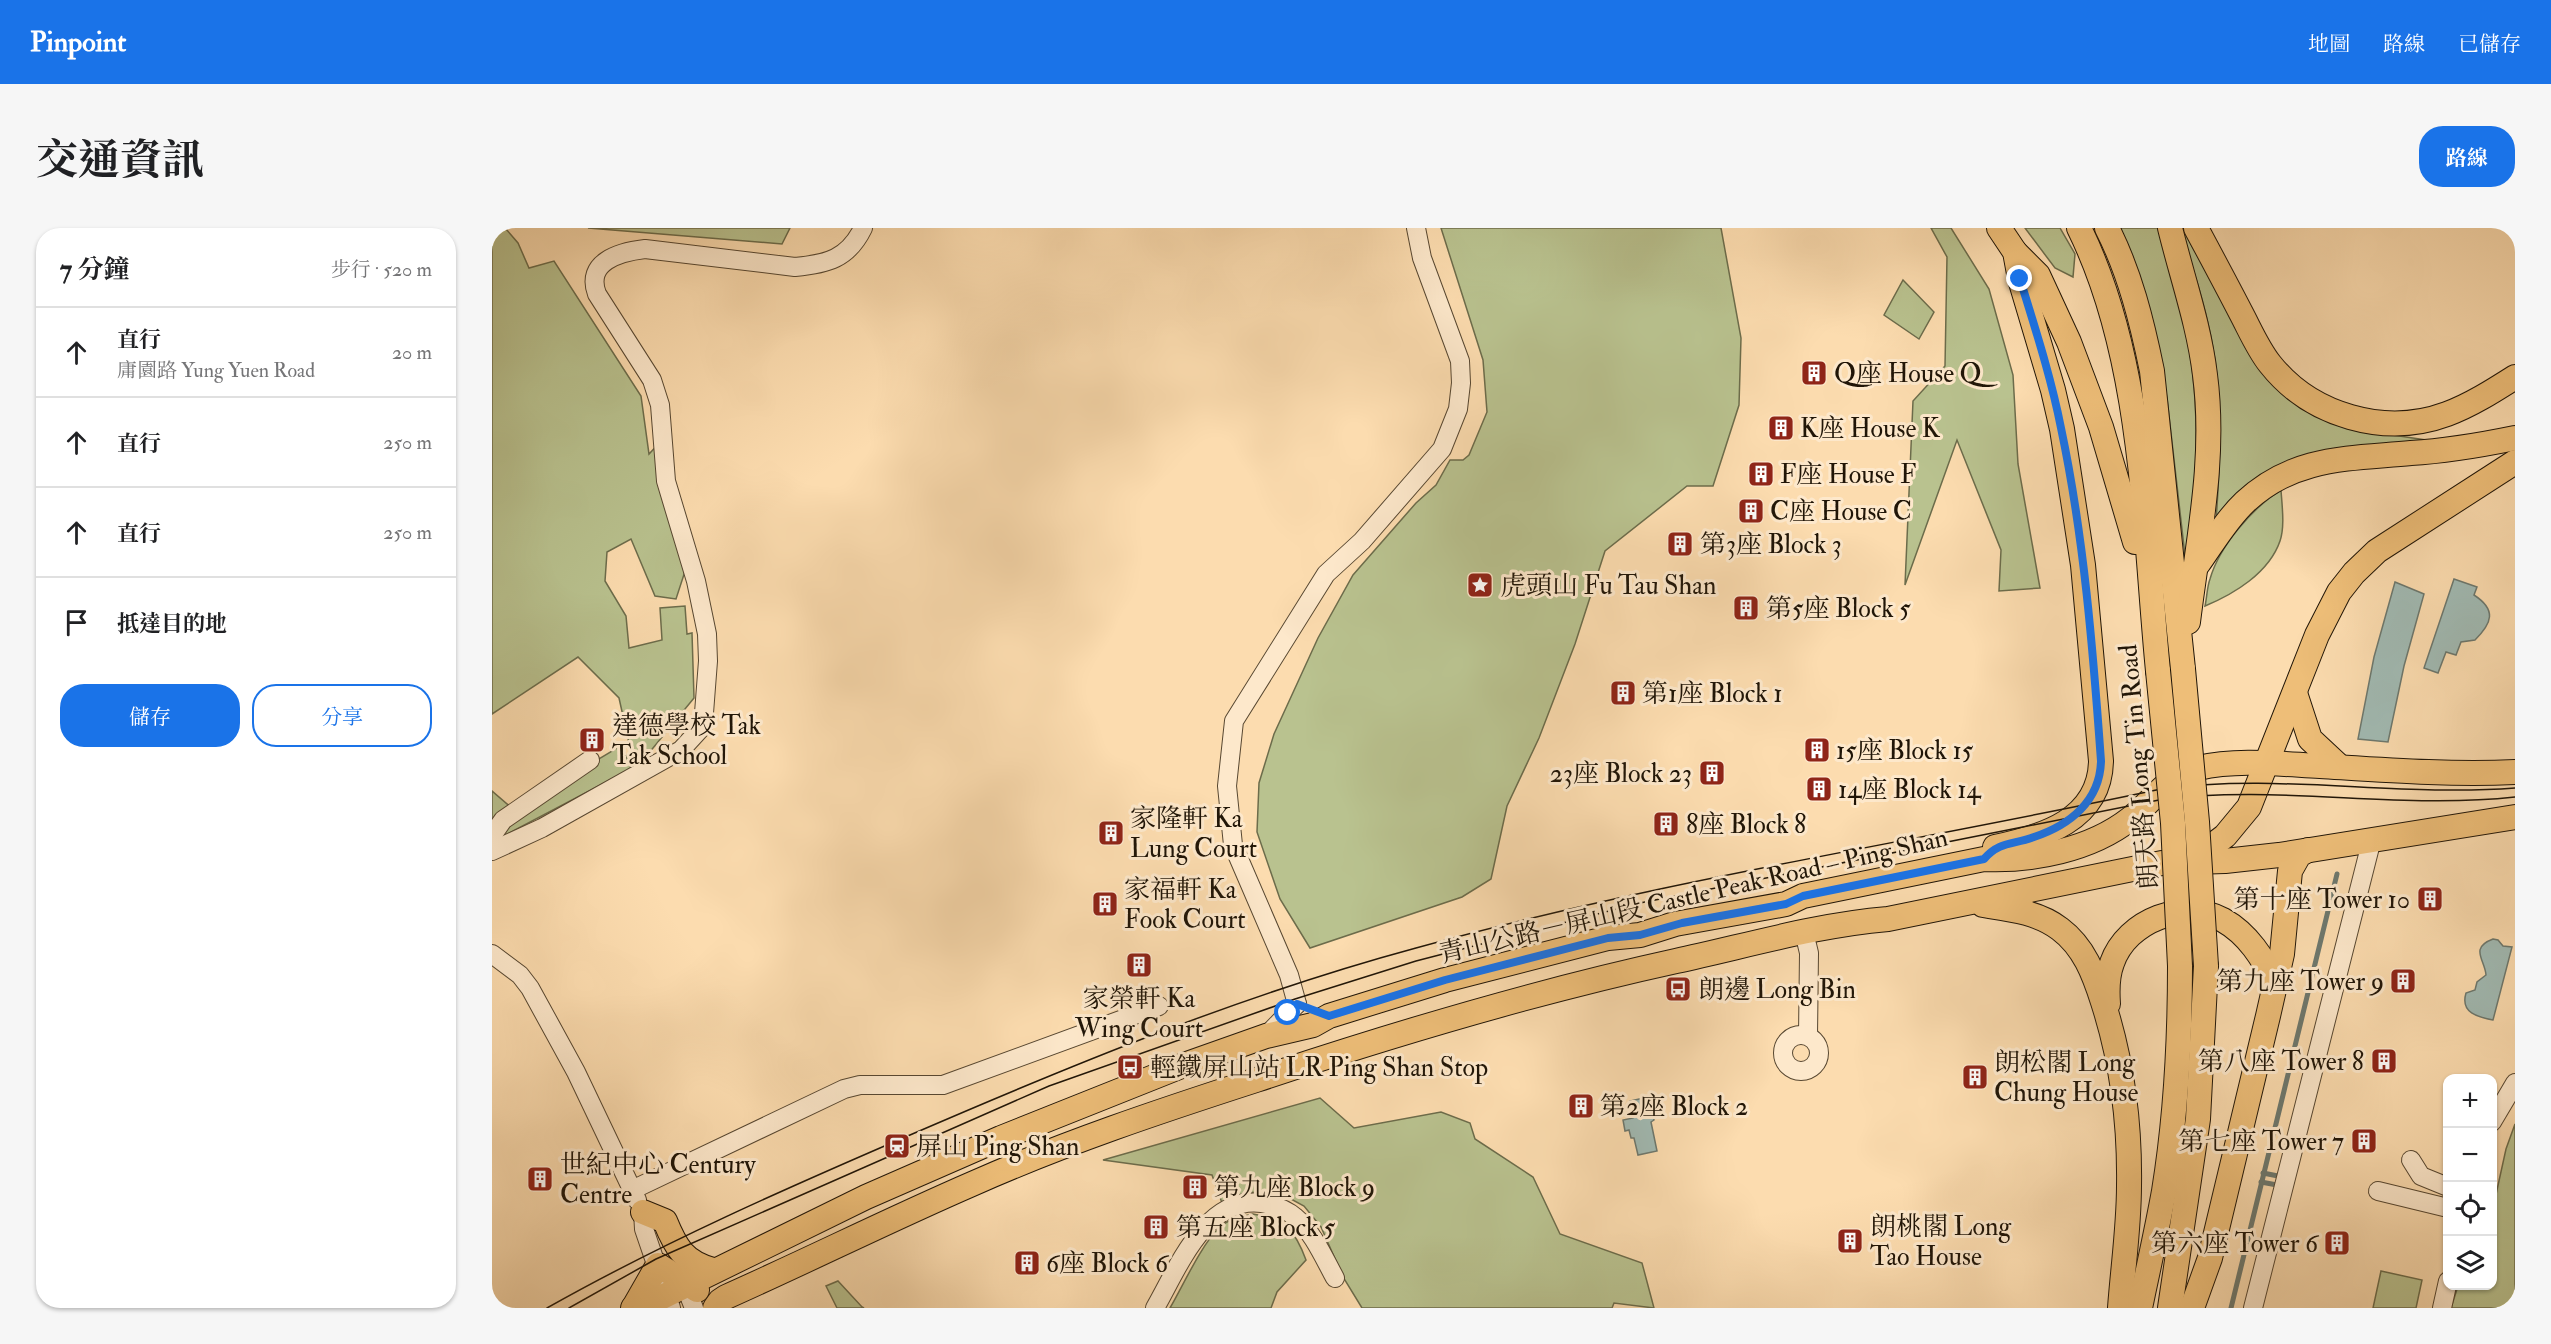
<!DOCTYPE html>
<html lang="zh-TW">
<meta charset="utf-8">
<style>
:root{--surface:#fff;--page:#f6f6f6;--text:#202124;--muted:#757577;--line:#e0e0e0;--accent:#1a73e8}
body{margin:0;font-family:"IM FELL Double Pica","Noto Serif TC",serif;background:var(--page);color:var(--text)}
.controls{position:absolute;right:18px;bottom:18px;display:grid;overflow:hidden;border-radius:12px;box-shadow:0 2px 4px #0004}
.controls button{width:54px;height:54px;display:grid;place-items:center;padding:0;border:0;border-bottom:2px solid var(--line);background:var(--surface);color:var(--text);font:30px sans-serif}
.stop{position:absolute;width:18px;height:18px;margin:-14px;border:4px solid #1a73e8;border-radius:50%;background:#fff}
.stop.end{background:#1a73e8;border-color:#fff;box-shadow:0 2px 6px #0008}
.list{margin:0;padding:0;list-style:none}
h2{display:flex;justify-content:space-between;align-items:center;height:78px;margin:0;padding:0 24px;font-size:26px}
h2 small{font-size:20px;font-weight:400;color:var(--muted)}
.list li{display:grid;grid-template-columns:39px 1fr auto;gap:18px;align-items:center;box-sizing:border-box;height:90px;padding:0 24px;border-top:2px solid var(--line)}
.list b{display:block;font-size:22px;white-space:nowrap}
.list p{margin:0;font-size:20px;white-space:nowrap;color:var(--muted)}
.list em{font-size:20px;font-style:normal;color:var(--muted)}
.actions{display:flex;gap:12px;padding:18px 24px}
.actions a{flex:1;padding:14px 0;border:2px solid var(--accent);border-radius:24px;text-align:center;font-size:21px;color:var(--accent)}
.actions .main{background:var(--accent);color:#fff}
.icon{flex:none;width:33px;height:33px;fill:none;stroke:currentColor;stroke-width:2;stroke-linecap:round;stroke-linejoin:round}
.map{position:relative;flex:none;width:2023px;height:1080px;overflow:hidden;border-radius:24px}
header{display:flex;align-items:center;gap:36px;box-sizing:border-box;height:84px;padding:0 30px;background:var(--accent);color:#fff}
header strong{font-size:28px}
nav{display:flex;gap:33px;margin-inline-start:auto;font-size:21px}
.intro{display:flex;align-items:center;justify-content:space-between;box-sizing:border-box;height:144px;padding:0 36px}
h1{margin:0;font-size:42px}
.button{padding:15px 27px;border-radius:24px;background:var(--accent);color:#fff;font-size:21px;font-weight:700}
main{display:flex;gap:36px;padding:0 36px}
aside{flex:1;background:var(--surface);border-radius:24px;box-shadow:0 2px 4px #0004}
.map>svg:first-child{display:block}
.green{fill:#b9c28f;stroke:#6c6c4b;stroke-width:1.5}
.water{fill:#a1bab3;stroke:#6d786e;stroke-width:1.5}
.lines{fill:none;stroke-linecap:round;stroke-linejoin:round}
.stream{stroke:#6d786e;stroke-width:5}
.minor-casing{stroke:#574731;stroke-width:20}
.major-casing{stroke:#201507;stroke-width:26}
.minor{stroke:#fde8cb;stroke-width:18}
.major{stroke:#eebe78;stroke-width:24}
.tram{stroke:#201507;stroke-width:1.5}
.major-bridge-casing{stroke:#201507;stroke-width:26;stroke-linecap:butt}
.major-bridge{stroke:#eebe78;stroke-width:24}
.route{stroke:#1a73e8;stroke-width:8}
.labels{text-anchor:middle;stroke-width:6;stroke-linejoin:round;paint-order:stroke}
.poi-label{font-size:26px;fill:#201507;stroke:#fde8cb;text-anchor:start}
.street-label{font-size:26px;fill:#201507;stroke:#fde8cb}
</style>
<header>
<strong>Pinpoint</strong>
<nav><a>地圖</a><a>路線</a><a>已儲存</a></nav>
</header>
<div class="intro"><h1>交通資訊</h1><a class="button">路線</a></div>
<main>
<aside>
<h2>7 分鐘<small>步行 · 520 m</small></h2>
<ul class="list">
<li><svg class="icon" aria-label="ahead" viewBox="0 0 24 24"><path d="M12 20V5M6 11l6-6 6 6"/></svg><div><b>直行</b><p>庸園路 Yung Yuen Road</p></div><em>20 m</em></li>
<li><svg class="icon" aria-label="ahead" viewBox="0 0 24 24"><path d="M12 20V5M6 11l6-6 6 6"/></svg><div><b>直行</b></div><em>250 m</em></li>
<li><svg class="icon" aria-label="ahead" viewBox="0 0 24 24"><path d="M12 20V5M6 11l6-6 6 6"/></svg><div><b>直行</b></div><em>250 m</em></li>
<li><svg class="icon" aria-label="arrive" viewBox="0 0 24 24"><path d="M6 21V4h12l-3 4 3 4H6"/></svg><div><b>抵達目的地</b></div></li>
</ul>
<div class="actions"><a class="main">儲存</a><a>分享</a></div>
</aside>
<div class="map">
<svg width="2023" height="1080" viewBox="0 0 2023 1080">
<rect width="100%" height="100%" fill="#fcdcaf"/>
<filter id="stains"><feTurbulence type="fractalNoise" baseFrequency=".00333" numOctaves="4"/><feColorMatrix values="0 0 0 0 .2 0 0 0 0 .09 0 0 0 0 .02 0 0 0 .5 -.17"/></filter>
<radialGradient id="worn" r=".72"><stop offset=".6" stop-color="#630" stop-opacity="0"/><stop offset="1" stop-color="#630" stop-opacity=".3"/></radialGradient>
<g class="green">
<polygon points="0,0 16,0 14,1 26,15 37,40 62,33 149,168 157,226 171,211 197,331 184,371 163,368 139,311 115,324 113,353 134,388 137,420 170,412 168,380 193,378 195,406 200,405 202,470 143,542 127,470 86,429 0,486"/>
<polygon points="96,0 298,0 290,16"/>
<polygon points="949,0 1229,0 1249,110 1247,177 1221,258 1195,258 1113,323 1083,416 1047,510 1015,578 999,651 970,669 818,720 788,671 765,604 767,555 782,506 826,410 861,347 924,275 944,257 958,232 971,232 977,227 995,184 991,132"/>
<polygon points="1439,0 1459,0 1497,61 1521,147 1526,236 1548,360 1507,363 1509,322 1465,212 1413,357 1421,173 1453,138 1455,29"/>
<polygon points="1533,0 1568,0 1583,26 1581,49 1563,40"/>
<path d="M1628 0H1666C1679 41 1691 82 1698 125 1709 198 1704 272 1695 345L1675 170 1658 85Z"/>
<path d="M1687 0H1694L1744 94 1867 202 1941 213 1840 221 1724 293C1727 253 1729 214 1727 174 1725 115 1707 55 1687 0Z"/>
<polygon points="1411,52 1442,84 1427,111 1392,87"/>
<path d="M1789 262C1790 278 1793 298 1788 313 1777 345 1742 366 1713 378 1715 369 1715 359 1718 351 1727 319 1761 279 1789 262Z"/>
<polygon points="130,517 139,541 0,614 0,563 22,582"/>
<polygon points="828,870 862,900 949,884 978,895 983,911 1041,949 1068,1006 1150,1035 1162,1080 1122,1075 1120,1080 870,1080 851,1049 829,999 812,978 788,965 780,963 752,965 730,975 720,947 611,932"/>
<polygon points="2023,896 2023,1080 1959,1080 1966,1058 2000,1058 2001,980 2014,921"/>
<path d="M761 986C793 991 803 1002 814 1032L785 1064 779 1080H678C691 1058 709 1017 727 1000 736 991 748 989 761 986Z"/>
<polygon points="1889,1043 1930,1052 1924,1080 1881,1080"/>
<polygon points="346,1053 370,1079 372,1080 345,1080 334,1058"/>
</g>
<g class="water">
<path d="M1962 351 1985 359 1982 367C2005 382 2000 395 1983 412L1969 414 1964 427 1954 424 1946 445 1932 440Z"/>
<polygon points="1903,354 1932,366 1912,438 1896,514 1866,511 1882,429"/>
<path d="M2001 711 2006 712 2011 718 2020 719 2001 792C1986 789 1968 785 1974 765L1983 762 1985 754 1994 747C1993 732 1977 720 2001 711Z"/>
<polygon points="1152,870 1154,882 1160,881 1162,892 1159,894 1165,923 1146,927 1142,910 1139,910 1137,902 1133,903 1131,892 1141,890 1138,873"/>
</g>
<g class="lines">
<g class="stream">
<polyline points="1771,945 1786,948"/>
<polyline points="1769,954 1785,957"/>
<polyline points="1739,1080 1845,646"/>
</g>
<defs>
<g id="minor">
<polyline points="0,608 11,592 98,532"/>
<path d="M0 623 50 600 189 522 211 498 216 433 215 406 204 353 174 253 168 177 160 152 105 66C93 34 127 24 153 21L303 39C335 36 356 31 371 0"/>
<polyline points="1312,704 1317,725 1316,808"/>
<polyline points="0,726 28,747 38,760 84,844 145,972"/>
<polyline points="805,776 797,747 741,617 735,558 742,493 834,346 870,313 950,221 966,181 969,155 968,133 930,30 924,0"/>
<circle cx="1309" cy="825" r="18"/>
<polyline points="774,808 805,776"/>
<polyline points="2000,894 2023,855"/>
<polyline points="1919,932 1929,948 1956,959"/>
<polyline points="140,962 352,861 368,857 451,857 667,778"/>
<polyline points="1886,963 1956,980"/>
<polyline points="151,984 152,1001 179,1080"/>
<polyline points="190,1050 202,1080"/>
<path d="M663 1080C686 1040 714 967 770 975 782 977 794 981 803 989 821 1004 832 1030 843 1050"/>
<polyline points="1761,1080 1880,611"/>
<polyline points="1950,1080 1956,1053"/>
</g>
<g id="major">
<path d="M1587 0C1652 131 1652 300 1666 443"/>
<path d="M1615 0C1638 45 1650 94 1660 143L1691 441"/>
<path d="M1678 0C1690 49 1707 97 1713 147 1724 230 1706 312 1696 394"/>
<path d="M1704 0C1719 28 1734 56 1749 85 1758 102 1766 121 1778 136 1819 188 1893 209 1955 186 1979 177 2001 163 2023 149"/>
<polyline points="1523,24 1546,47 1577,114 1609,199 1643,314"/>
<path d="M1706 336C1721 315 1734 292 1753 274 1802 228 1857 231 1919 225 1954 223 1989 217 2023 210"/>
<polyline points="1803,465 1818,511 1848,539"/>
<path d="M1503 619C1551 609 1608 592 1609 533L1591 337 1570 201 1561 162 1528 51 1523 24 1507 0"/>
<polyline points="1690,630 1717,620 1733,608 1757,579 1825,407 1847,364 1862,345 1885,323 2023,234"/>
<path d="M1491 677C1517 681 1546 684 1568 701 1592 719 1602 746 1611 774 1630 833 1638 895 1637 958 1637 998 1631 1039 1628 1080"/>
<path d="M1616 776C1615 762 1615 748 1620 735 1635 692 1692 671 1731 692 1756 706 1771 730 1783 755"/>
<path d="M151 984 173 993C184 1020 192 1034 221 1042"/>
<polyline points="142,1079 166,1037 205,1062"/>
<path d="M141 1080 162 1073 374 969 509 910 692 837 774 808 821 797 837 788 953 752 1116 710 1148 707 1183 696 1294 676 1311 668 1492 631C1541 633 1598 622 1638 591 1660 574 1677 546 1706 540 1745 531 1788 536 1828 538 1893 542 1958 547 2023 544"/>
<path d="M223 1080 228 1073 234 1069C317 1032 397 992 480 956 572 915 668 883 764 852 902 806 1042 764 1184 733 1254 718 1324 697 1396 691L1670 635 1733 633 1787 627 2023 589"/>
<path d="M1648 1080C1656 1041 1665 1002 1672 963 1684 889 1688 813 1688 738"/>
<polyline points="1678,1080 1706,891 1714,738"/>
<polyline points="1700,1080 1718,1030 1776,788 1790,726 1798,643 1807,627 1816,622"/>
</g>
</defs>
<use href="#minor" class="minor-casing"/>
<use href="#major" class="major-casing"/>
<use href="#minor" class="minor"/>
<use href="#major" class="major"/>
<g class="tram">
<path d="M55 1080C172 1014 295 960 418 907 582 836 750 767 924 720 1169 652 1421 614 1669 561 1787 545 1905 569 2023 560"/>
<path d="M77 1080 164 1031 557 858 803 771 924 733 1148 675 1667 572C1785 556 1905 582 2023 569"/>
</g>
<defs>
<g id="major-bridge">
<polyline points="1691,441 1705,594 1714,738"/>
<polyline points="1666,443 1681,595 1688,738"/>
</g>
</defs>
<use href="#major-bridge" class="major-bridge-casing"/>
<use href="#major-bridge" class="major-bridge"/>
</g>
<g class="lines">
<path class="route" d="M796 785 805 776 837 788 953 752 1116 710 1148 707 1190 695 1294 676 1311 668 1492 631C1508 613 1521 617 1542 609 1578 597 1608 573 1609 533 1601 422 1592 309 1569 200 1559 149 1543 100 1528 51"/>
</g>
<defs>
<symbol id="building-square" viewBox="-11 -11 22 22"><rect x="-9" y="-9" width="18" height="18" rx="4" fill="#8f2418" stroke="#fde8cb"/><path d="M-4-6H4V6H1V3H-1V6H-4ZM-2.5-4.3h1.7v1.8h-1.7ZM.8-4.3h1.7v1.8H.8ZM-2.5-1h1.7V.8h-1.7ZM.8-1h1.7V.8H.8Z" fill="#fff"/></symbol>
<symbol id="sight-square" viewBox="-11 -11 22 22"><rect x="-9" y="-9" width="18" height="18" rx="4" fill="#8f2418" stroke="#fde8cb"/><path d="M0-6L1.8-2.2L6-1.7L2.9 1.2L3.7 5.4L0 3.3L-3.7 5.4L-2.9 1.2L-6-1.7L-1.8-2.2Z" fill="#fff"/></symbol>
<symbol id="bus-square" viewBox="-11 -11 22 22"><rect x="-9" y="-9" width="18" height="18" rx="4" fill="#8f2418" stroke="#fde8cb"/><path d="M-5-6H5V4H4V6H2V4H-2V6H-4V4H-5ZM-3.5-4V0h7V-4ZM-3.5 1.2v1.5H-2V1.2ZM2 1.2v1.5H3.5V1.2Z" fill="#fff"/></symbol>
<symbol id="station-square" viewBox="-11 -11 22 22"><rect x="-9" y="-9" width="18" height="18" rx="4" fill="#8f2418" stroke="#fde8cb"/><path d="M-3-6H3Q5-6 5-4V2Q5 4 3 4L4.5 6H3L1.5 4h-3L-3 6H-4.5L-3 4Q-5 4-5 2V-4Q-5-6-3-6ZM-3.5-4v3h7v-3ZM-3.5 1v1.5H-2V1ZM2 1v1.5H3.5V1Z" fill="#fff"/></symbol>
</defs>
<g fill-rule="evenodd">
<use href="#building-square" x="1307" y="130" width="30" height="30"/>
<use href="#building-square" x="1274" y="185" width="30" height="30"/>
<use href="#building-square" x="1254" y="231" width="30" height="30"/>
<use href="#building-square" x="1244" y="268" width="30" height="30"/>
<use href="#building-square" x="1173" y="301" width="30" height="30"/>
<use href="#sight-square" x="973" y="342" width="30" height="30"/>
<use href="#building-square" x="1239" y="365" width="30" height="30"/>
<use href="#building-square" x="1116" y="450" width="30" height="30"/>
<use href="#building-square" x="85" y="497" width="30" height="30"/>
<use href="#building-square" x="1310" y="507" width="30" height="30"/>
<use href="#building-square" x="1205" y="530" width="30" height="30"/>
<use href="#building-square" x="1312" y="546" width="30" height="30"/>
<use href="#building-square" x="1159" y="581" width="30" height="30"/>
<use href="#building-square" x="604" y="590" width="30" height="30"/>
<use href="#building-square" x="1923" y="656" width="30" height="30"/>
<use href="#building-square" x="598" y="661" width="30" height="30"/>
<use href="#building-square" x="632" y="722" width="30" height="30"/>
<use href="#building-square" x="1896" y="738" width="30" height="30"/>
<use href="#bus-square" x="1171" y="746" width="30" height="30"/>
<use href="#building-square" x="1877" y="818" width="30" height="30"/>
<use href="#bus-square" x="623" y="824" width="30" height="30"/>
<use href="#building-square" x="1468" y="834" width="30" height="30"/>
<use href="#building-square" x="1074" y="863" width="30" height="30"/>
<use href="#building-square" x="1857" y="898" width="30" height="30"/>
<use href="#station-square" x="390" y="903" width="30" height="30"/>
<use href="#building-square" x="33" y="936" width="30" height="30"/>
<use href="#building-square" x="688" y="944" width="30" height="30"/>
<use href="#building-square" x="649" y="984" width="30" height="30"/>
<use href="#building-square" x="1343" y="998" width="30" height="30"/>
<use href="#building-square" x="1830" y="1000" width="30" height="30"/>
<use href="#building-square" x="520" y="1020" width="30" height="30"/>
</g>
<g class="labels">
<g class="poi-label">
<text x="1342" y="154">Q座 House Q</text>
<text x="1308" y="209">K座 House K</text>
<text x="1288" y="255">F座 House F</text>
<text x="1278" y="292">C座 House C</text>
<text x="1208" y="325">第3座 Block 3</text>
<text x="1008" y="366">虎頭山 Fu Tau Shan</text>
<text x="1274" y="389">第5座 Block 5</text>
<text x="1150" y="474">第1座 Block 1</text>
<text x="120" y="506">達德學校 Tak<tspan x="120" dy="30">Tak School</tspan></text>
<text x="1344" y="531">15座 Block 15</text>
<text x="1200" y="554" text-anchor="end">23座 Block 23</text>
<text x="1346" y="570">14座 Block 14</text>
<text x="638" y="599">家隆軒 Ka<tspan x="638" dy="30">Lung Court</tspan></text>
<text x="1194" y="605">8座 Block 8</text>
<text x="632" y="670">家福軒 Ka<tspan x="632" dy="30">Fook Court</tspan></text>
<text x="1918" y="680" text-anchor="end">第十座 Tower 10</text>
<text x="1892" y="762" text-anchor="end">第九座 Tower 9</text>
<text x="1206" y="770">朗邊 Long Bin</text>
<text x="647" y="779" text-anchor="middle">家榮軒 Ka<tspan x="647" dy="30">Wing Court</tspan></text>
<text x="1872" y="842" text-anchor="end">第八座 Tower 8</text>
<text x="1502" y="843">朗松閣 Long<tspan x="1502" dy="30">Chung House</tspan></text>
<text x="658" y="848">輕鐵屏山站 LR Ping Shan Stop</text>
<text x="1108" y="887">第2座 Block 2</text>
<text x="1852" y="922" text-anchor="end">第七座 Tower 7</text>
<text x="424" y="927">屏山 Ping Shan</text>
<text x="68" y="945">世紀中心 Century<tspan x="68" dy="30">Centre</tspan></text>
<text x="722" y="968">第九座 Block 9</text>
<text x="1378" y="1007">朗桃閣 Long<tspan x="1378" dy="30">Tao House</tspan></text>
<text x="684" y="1008">第五座 Block 5</text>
<text x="1826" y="1024" text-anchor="end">第六座 Tower 6</text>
<text x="554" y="1044">6座 Block 6</text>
</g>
<g class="street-label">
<text transform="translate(1646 539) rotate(-95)" y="9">朗天路 Long Tin Road</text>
<text transform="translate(1201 667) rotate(-13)" y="9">青山公路－屏山段 Castle Peak Road – Ping Shan</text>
</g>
</g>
<rect width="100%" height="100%" filter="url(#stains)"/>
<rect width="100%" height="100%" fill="url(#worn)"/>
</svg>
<div class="controls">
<button>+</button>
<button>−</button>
<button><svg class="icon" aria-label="locate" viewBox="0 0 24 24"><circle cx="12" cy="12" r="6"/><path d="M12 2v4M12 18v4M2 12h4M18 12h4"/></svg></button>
<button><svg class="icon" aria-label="layers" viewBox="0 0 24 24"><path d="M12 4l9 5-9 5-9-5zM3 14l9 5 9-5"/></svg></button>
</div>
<div class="stop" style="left:796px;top:785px"></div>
<div class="stop end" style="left:1528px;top:51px"></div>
</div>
</main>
